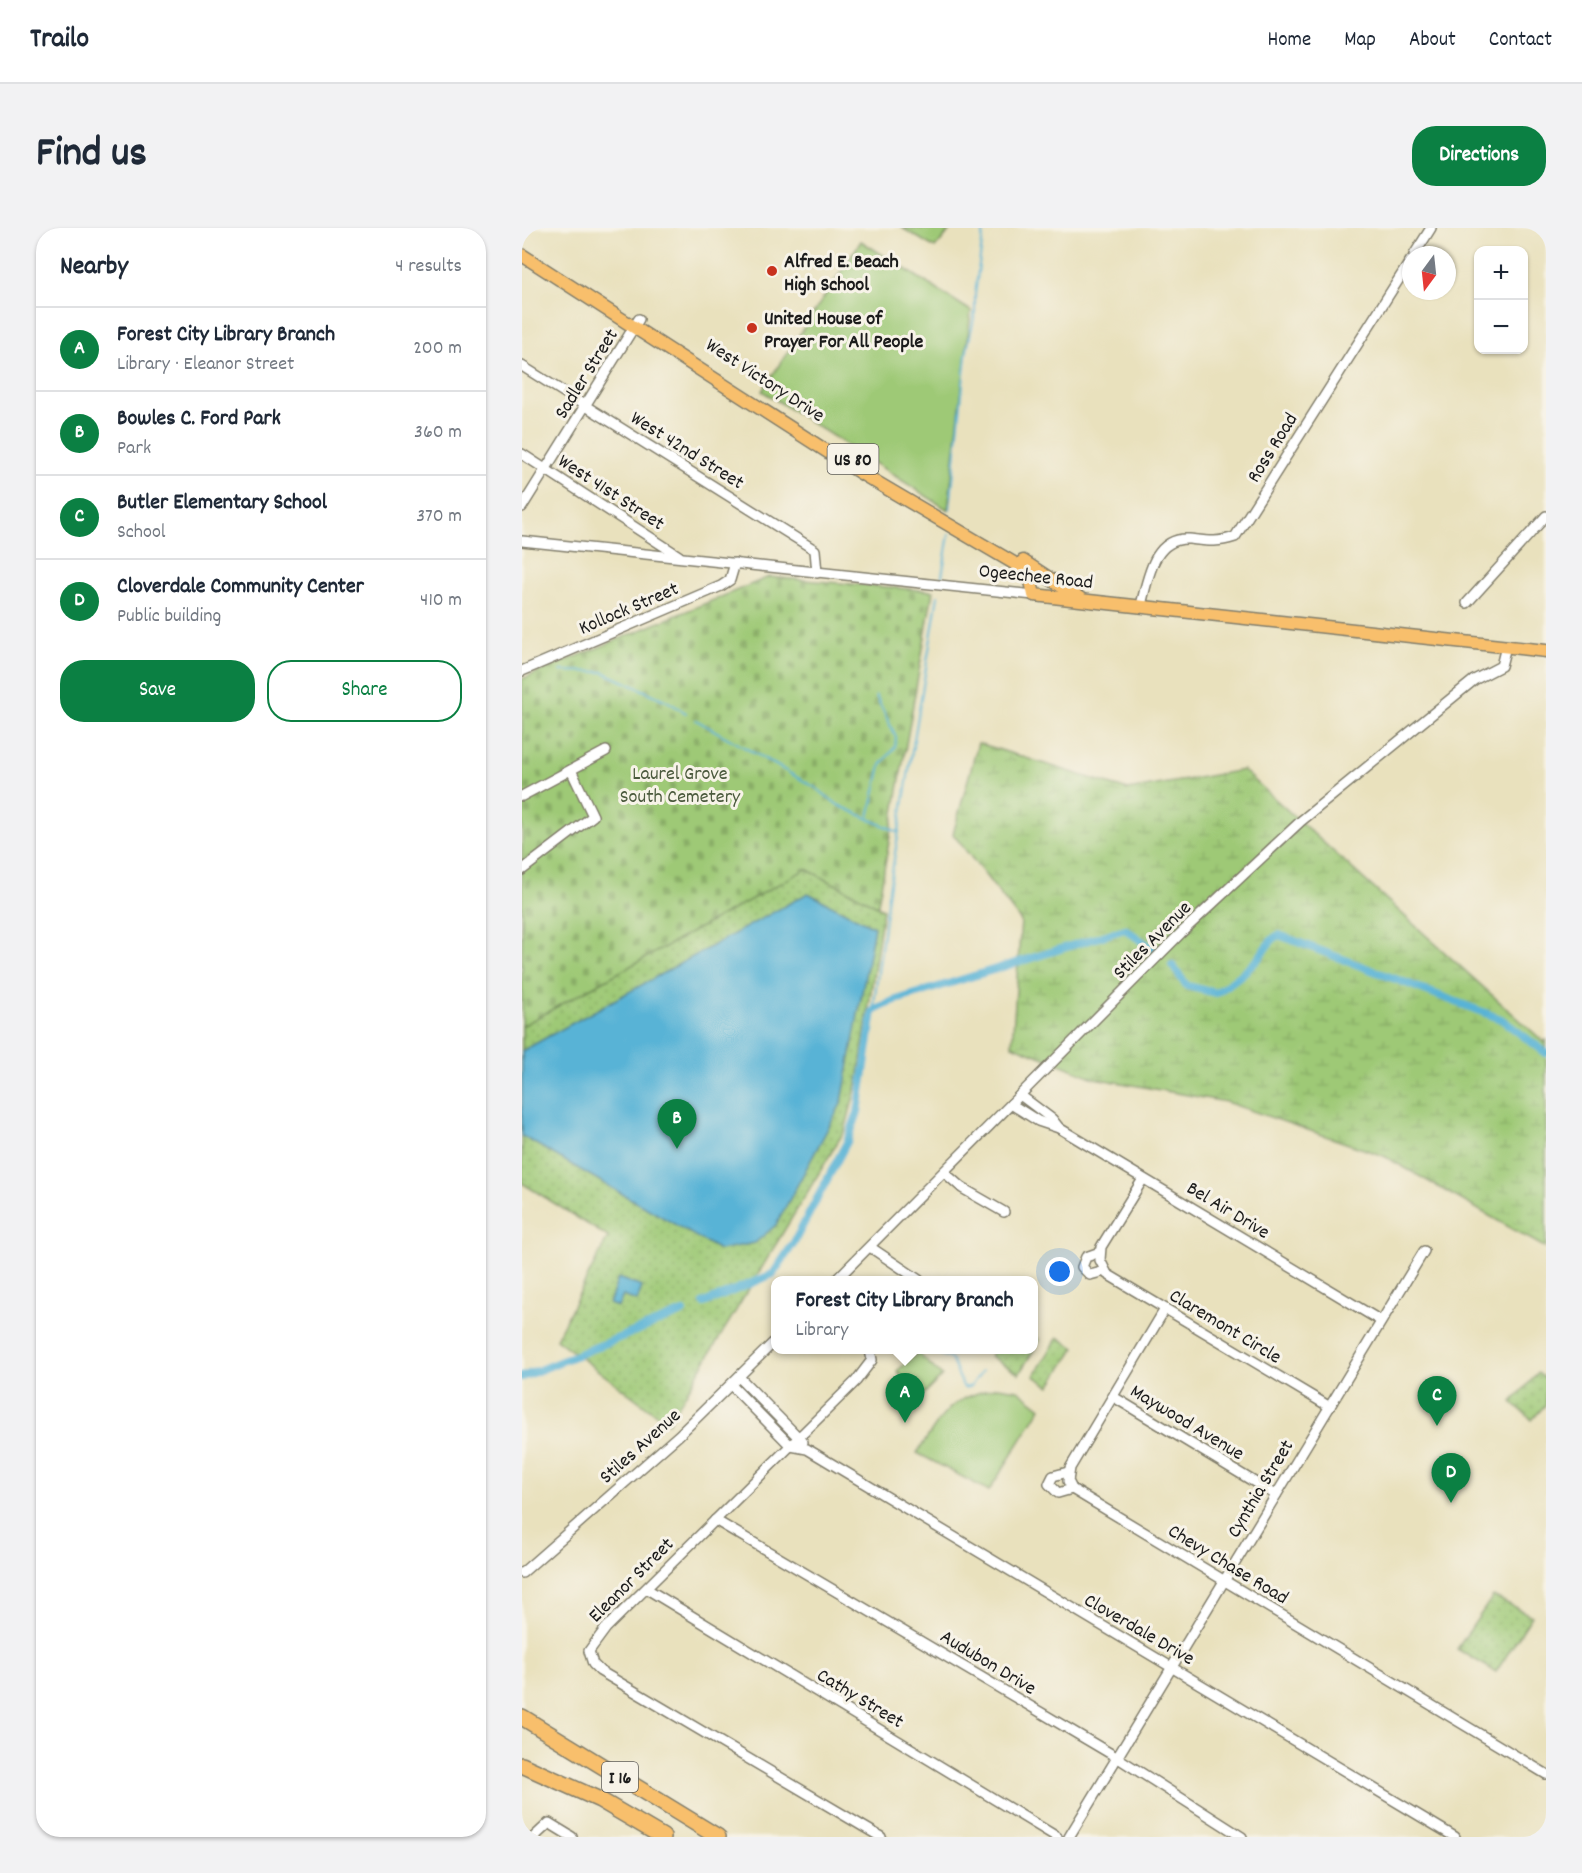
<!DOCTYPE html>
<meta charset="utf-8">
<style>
:root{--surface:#fff;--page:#f2f2f3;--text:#1f2937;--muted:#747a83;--line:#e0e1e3;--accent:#0b8043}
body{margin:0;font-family:Dekko,sans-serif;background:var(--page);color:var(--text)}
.controls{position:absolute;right:18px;top:18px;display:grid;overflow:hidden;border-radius:12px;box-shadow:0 2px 4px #0004}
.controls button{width:54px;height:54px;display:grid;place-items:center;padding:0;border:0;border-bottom:2px solid var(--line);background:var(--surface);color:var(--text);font:30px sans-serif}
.compass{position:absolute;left:880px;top:18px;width:54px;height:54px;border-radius:50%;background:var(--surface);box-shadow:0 2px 4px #0004;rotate:195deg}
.you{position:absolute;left:538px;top:1044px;width:21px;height:21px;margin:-15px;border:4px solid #fff;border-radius:50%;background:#1a73e8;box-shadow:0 0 0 9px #1a73e833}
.badge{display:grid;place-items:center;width:39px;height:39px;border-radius:50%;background:var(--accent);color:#fff;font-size:20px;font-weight:700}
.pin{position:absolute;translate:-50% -50px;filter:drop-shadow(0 2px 3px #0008)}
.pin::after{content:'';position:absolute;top:32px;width:21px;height:18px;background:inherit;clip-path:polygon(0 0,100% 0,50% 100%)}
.popup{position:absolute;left:249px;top:1048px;width:267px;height:78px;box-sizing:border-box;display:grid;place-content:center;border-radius:12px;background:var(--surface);filter:drop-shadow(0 2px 4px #0005);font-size:20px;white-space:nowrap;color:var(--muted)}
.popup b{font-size:22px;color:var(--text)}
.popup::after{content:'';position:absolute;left:50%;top:100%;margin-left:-12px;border:12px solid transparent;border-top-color:var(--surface)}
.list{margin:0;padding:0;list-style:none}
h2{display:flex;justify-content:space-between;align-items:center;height:78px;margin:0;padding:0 24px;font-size:26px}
h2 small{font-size:20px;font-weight:400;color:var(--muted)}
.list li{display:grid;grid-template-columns:39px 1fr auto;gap:18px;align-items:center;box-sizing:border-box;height:84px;padding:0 24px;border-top:2px solid var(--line)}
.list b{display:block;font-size:22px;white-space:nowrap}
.list p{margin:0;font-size:20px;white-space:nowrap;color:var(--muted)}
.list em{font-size:20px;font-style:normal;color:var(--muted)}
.actions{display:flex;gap:12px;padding:18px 24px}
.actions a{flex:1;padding:14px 0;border:2px solid var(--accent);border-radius:24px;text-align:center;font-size:21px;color:var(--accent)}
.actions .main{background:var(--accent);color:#fff}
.map{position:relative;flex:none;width:1024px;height:1609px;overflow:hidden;border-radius:24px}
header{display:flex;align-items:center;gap:36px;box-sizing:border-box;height:84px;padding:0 30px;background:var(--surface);border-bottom:2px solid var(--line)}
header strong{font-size:28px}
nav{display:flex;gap:33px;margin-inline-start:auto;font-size:21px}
.intro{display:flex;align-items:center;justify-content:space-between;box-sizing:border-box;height:144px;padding:0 36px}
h1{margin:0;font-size:42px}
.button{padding:15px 27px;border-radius:24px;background:var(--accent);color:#fff;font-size:21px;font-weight:700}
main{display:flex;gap:36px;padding:0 36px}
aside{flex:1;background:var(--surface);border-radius:24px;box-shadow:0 2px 4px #0004}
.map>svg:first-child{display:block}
.green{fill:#9ec976;stroke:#5d7249;stroke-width:1.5}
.wetland{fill:url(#wetland-marsh);stroke:#5d7249;stroke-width:1.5}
.cemetery{fill:url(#cemetery-stones);stroke:#5d7249;stroke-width:1.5}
.park{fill:url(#park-dots);stroke:#5d7249;stroke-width:1.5}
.water{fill:#59b3d6;stroke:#3a6879;stroke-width:1.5}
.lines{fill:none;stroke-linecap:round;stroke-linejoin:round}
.stream{stroke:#59b3d6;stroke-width:2}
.canal{stroke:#59b3d6;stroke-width:8}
.minor-casing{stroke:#827e6c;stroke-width:12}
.major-casing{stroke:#827e6c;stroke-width:15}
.highway-casing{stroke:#827e6c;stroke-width:18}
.minor{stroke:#fff;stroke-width:9}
.major{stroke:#f8bf6c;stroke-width:12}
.highway{stroke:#f8bf6c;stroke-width:15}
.poi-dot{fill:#c8321e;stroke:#f7f3e8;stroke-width:2}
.labels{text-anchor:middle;stroke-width:6;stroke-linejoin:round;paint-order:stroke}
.shield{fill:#f7f3e8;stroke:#5e5c59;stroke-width:1.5}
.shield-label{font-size:18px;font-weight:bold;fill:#1c1c1c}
.poi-label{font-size:20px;font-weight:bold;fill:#1c1c1c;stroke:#f7f3e8;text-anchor:start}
.street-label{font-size:20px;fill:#1c1c1c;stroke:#f7f3e8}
.park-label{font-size:20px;fill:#4a593c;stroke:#f7f3e8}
</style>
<header>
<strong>Trailo</strong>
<nav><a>Home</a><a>Map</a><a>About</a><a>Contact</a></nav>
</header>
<div class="intro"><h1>Find us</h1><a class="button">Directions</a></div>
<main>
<aside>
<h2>Nearby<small>4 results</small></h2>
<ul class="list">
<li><span class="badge">A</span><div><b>Forest City Library Branch</b><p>Library · Eleanor Street</p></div><em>200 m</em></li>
<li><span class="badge">B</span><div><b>Bowles C. Ford Park</b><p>Park</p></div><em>360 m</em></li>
<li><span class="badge">C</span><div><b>Butler Elementary School</b><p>School</p></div><em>370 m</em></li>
<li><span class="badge">D</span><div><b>Cloverdale Community Center</b><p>Public building</p></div><em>410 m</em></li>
</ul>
<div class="actions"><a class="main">Save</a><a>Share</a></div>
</aside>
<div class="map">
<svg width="1024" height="1609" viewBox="0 0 1024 1609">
<defs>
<pattern id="wetland-marsh" width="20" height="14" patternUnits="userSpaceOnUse" patternTransform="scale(1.5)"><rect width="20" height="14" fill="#9ec976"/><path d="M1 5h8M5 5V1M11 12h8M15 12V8" fill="none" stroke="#88ac66"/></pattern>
<pattern id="cemetery-stones" width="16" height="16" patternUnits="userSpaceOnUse" patternTransform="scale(1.5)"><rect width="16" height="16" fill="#9ec976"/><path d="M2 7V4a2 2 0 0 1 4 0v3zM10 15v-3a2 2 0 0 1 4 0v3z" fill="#88ac66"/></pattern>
<pattern id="park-dots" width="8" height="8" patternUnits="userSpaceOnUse" patternTransform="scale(1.5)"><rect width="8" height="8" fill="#9ec976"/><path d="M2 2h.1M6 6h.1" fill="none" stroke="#88ac66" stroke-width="1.8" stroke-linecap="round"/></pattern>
</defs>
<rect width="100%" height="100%" fill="#f7f3e8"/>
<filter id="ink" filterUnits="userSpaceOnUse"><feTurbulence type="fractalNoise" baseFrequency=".0167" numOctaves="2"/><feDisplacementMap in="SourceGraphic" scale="12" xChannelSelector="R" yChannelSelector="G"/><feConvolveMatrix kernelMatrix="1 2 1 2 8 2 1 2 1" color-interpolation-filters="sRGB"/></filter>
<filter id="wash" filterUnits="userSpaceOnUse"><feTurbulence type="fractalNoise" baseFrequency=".008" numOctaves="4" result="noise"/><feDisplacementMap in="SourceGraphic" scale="24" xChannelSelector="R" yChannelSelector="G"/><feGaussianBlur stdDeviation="1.35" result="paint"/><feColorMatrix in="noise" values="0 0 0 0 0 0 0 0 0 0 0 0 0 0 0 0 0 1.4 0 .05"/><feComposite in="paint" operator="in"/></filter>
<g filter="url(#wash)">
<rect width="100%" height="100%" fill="#e9e1bd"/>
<g class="green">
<polygon points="380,0 430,0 413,20"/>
<polygon points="339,13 449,83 426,282 240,163"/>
<polygon points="396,1125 420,1148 400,1168 375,1143"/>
<path d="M476 1159 496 1162 519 1180 467 1263 395 1225C424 1183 424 1172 476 1159Z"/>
</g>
<polygon class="wetland" points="456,515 606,562 721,542 1022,814 1024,812 1024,1020 862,928 704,874 572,850 490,817 499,693 431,606"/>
<polygon class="cemetery" points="247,349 411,363 352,699 0,823 0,451"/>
<g class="park">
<polygon points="284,641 361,681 336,852 323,902 146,1195 34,1111 86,1009 0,955 0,798"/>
<polygon points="512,1108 518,1112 497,1146 468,1128 472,1122 512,1122"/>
<polygon points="536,1109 553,1120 528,1158 512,1148"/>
<polygon points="1016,1145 1024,1151 1024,1176 1010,1192 990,1174"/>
<polygon points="971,1368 1010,1388 974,1444 935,1421"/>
</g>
<g class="water">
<polygon points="286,665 352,699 320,874 254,997 233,1015 197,1022 0,908 0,823"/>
<polygon points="96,1050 120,1059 115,1073 101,1068 96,1079 87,1076"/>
</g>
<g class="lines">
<g class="stream">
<polyline points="428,281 444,127 453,85 453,66 462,0"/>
<polyline points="419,354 427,306"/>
<polyline points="39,443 81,444 145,473 164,485"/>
<polyline points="174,492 294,560 316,577 376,604"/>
<polyline points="347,589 359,537 373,519 374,509 354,468"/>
<polyline points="351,783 366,668 416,368"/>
<polyline points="409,1122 429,1131 442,1160 449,1158 460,1143"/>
</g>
<g class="canal">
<path d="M650 737 665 758 694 765C709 755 723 745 735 732 743 723 746 712 757 707L979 791 1024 825"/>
<polyline points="182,1075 251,1046 271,1016 325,914 336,884 351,783 371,773 603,701 631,721"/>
<polyline points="0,1149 161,1084"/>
</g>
</g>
</g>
<g filter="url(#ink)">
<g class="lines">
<defs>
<g id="minor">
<polyline points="892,27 909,0"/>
<polyline points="0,138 293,322 295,345"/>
<polyline points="0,226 157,328"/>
<polyline points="0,279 117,91"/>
<polyline points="0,313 512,367"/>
<polyline points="945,375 1024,288"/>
<path d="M619 377C626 351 631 309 667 311 686 313 694 315 713 309L889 32"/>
<polyline points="0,443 199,358 208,352 213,335"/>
<polyline points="0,568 84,523"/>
<polyline points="0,642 71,588 49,542"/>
<polyline points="498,867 530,891 537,900"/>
<polyline points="489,876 516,893 537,900 859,1093"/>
<polyline points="423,945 440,960 482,984"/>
<polyline points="621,951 579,1019 578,1032 585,1046 808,1179"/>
<polyline points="348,1019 397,1052"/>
<polyline points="578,1024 564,1029 560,1039 568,1047 583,1043"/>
<polyline points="314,1052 659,705 779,593 952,452 979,438 984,418"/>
<polyline points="643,1081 548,1240 546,1253 550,1261 1024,1546"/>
<polyline points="348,1122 350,1132 334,1153 84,1400 67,1423 71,1436 78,1443 359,1609"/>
<polyline points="217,1149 281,1214"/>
<polyline points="209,1157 269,1218 285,1221 933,1609"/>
<polyline points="590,1168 754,1267"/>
<polyline points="546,1244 531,1248 527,1256 536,1265 550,1261"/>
<polyline points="193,1292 596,1530 720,1609"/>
<polyline points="0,1345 157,1207 254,1112"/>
<polyline points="125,1361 535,1609"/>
<polyline points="12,1609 27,1595 50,1609"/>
<polyline points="547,1609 902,1023"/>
</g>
<g id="major">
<polyline points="0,27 337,244 507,344 512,367 1024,423"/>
<polyline points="501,333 559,371"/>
</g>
<g id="highway">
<polyline points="0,1489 196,1609"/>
<polyline points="0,1537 78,1572 141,1609"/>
</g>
</defs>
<use href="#minor" class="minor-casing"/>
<use href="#major" class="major-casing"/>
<use href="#highway" class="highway-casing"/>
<use href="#minor" class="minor"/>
<use href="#major" class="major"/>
<use href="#highway" class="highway"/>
</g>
</g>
<g class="poi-dot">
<circle cx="250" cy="43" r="6"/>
<circle cx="230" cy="100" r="6"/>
</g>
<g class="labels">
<g class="shield">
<rect x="305.5" y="216" width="51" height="30" rx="4.5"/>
<rect x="80" y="1534" width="36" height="30" rx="4.5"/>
</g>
<g class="shield-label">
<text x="331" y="237">US 80</text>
<text x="98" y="1555">I 16</text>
</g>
<g class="poi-label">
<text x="262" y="39">Alfred E. Beach<tspan x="262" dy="23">High School</tspan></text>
<text x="242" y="96">United House of<tspan x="242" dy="23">Prayer For All People</tspan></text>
</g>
<g class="street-label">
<text transform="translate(63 145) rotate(-58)" y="7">Sadler Street</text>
<text transform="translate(244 151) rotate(33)" y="7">West Victory Drive</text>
<text transform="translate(749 219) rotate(-58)" y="7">Ross Road</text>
<text transform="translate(166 221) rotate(32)" y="7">West 42nd Street</text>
<text transform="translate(90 263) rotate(33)" y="7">West 41st Street</text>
<text transform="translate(514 347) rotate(6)" y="7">Ogeechee Road</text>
<text transform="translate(106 379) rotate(-23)" y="7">Kollock Street</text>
<text transform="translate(629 711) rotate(-45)" y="7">Stiles Avenue</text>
<text transform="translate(707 981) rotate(31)" y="7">Bel Air Drive</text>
<text transform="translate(704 1097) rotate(31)" y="7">Claremont Circle</text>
<text transform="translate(666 1193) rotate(31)" y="7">Maywood Avenue</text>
<text transform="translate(117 1217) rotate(-42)" y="7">Stiles Avenue</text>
<text transform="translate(737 1260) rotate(-59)" y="7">Cynthia Street</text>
<text transform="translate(707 1335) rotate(31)" y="7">Chevy Chase Road</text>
<text transform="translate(108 1351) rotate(-45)" y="7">Eleanor Street</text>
<text transform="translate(618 1400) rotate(30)" y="7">Cloverdale Drive</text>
<text transform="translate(467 1433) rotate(31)" y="7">Audubon Drive</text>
<text transform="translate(339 1469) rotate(31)" y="7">Cathy Street</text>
</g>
<g class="park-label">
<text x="158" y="551">Laurel Grove<tspan x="158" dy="23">South Cemetery</tspan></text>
</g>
</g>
</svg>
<div class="controls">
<button>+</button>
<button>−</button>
</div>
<svg class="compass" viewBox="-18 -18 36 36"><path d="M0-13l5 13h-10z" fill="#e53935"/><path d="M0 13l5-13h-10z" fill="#747a83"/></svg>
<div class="you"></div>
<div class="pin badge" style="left:383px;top:1195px">A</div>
<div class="popup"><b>Forest City Library Branch</b>Library</div>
<div class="pin badge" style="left:155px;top:921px">B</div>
<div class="pin badge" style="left:915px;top:1198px">C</div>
<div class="pin badge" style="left:929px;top:1275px">D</div>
</div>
</main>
